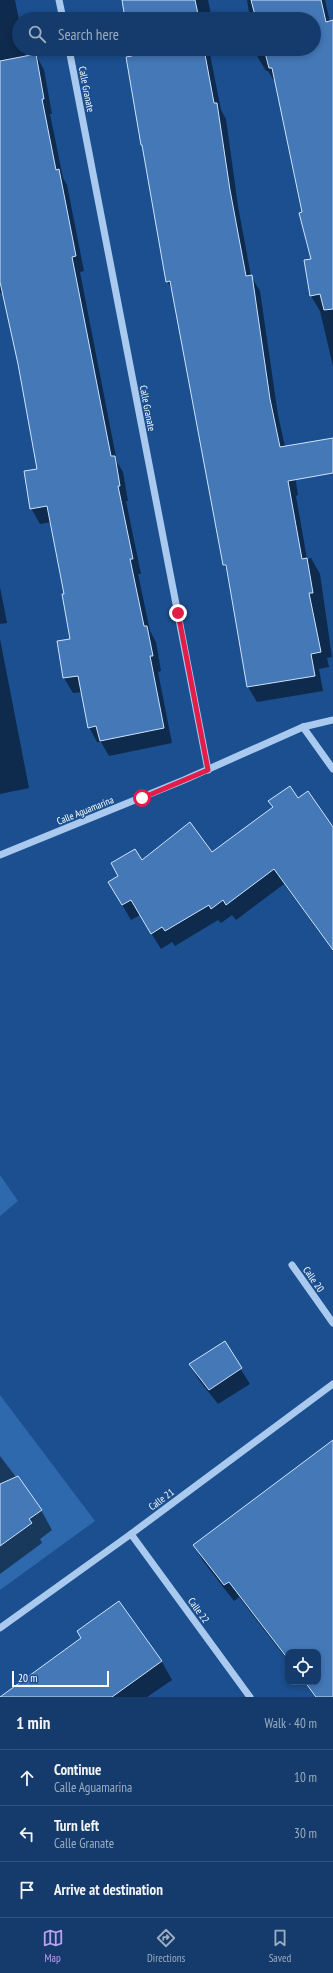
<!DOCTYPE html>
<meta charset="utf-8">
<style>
:root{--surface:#143b6b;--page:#214673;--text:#f1f3f6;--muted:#9dadc1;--line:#33557e;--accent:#bca0f2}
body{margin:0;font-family:"PT Sans Narrow",sans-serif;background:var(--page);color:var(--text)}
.controls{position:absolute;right:12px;bottom:12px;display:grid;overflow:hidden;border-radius:8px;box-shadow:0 2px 6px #0003}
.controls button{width:36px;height:36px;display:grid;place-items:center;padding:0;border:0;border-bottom:1px solid var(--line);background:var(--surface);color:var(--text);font:20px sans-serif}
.scale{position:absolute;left:12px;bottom:10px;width:97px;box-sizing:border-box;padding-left:4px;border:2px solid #fff;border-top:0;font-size:11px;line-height:14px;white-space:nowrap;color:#fff;-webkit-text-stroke:3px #1b4f8f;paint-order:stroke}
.stop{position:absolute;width:12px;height:12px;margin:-9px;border:3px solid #e11d48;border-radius:50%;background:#fff}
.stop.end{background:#e11d48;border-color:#fff;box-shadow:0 1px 4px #0008}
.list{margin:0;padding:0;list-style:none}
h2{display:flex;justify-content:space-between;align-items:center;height:52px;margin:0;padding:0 16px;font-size:17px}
h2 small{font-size:13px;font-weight:400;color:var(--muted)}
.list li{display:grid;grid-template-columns:26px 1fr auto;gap:12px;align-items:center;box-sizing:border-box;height:56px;padding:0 16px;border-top:1px solid var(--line)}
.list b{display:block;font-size:15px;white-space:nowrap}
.list p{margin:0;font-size:13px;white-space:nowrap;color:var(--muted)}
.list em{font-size:13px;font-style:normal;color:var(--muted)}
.icon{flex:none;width:22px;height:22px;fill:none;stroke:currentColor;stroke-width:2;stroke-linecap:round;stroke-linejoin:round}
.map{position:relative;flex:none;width:333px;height:1697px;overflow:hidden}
.search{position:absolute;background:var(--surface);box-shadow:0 2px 6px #0003;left:12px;right:12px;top:12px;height:44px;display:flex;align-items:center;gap:10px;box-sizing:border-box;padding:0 14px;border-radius:22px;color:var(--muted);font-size:15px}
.sheet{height:220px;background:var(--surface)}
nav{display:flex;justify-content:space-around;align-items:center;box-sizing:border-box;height:56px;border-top:1px solid var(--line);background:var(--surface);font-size:11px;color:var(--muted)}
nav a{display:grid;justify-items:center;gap:2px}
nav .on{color:var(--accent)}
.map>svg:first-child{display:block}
.green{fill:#2e69ad}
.shadow{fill:#0007}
.building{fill:#4478b7;stroke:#cfe3fa}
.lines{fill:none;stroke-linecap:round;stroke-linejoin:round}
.minor{stroke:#a9c9ee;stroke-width:7}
.route{stroke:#e11d48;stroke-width:5}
.labels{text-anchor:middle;stroke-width:3;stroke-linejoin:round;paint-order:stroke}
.street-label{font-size:10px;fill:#fff;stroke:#1b4f8f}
</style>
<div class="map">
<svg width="333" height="1697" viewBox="0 0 333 1697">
<rect width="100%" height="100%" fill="#1b4f8f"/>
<g class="green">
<polygon points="0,1175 18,1201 0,1216"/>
<polygon points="0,1395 95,1521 0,1590"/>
</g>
<g class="shadow">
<polygon points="0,0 15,0 19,20 19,49 25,49 26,57 36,55 44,70 52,114 50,114 63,178 67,185 84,271 80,272 117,462 123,472 128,501 126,501 141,574 138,574 150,631 156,642 161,671 158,672 172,743 109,756 101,742 97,742 89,727 82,692 73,693 64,678 58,642 72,640 65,595 51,522 40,524 31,508 39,470 19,364 3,293 0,293"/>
<polygon points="123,0 208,0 212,19 127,19"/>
<polygon points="247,0 325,0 330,22 333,21 333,366 320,311 311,296 312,260 276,84 268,71 266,71 257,56 256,49 314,49 314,19 250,19"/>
<polygon points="132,49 209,49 221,110 226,119 238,206 251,276 260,291 278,415 286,451 293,462 298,495 296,496 307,559 311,558 320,574 332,657 327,658 329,667 319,669 323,691 257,702 248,687 228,572 224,565 174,292 167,281"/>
<polygon points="0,587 7,623 0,624"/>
<polygon points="0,639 29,788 0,794"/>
<polygon points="298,799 333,828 333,950 284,884 236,920 232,915 221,923 218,920 175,946 172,942 161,949 140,915 131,920 109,882 141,862 212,853 274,808 270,801"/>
<polygon points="224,1343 250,1384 218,1404 199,1380 190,1365"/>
<polygon points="333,1441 333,1697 324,1697 313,1682 318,1682 318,1652 288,1652 288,1661 239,1597 234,1601 203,1561 194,1545"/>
<polygon points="0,1456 41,1510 52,1530 40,1539 42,1543 0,1574"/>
<polygon points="119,1602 162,1662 172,1680 147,1697 0,1697 82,1638"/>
</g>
<g class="building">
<polygon points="122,0 195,0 199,19 125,19"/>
<polygon points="251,0 321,0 326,22 333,20 333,309 324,310 320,294 310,296 304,260 311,259 299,213 302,212 272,68 269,68 264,49 314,49 314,19 256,19"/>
<polygon points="131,49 204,49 214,103 217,103 230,190 246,276 252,275 270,399 280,447 333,438 333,473 288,481 302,559 307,558 313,593 309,593 321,652 311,654 315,676 247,687 226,565 223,565 170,281 166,282 142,145 141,145 126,57 132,56"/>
<polygon points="36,54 44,99 42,99 56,170 59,169 76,256 72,257 111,456 115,456 120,486 118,486 133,559 130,559 144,626 147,626 153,656 150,656 164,728 100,741 96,726 88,728 78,676 63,678 57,641 70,639 62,594 64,594 47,506 30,509 24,471 37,469 18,364 0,282 0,61"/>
<polygon points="290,786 298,798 308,791 333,827 333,950 274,869 226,905 223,900 211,909 209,905 165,931 162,927 151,934 131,900 122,905 108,882 118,876 111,863 135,849 142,860 190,822 212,852 273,807 268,801"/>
<polygon points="225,1341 242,1368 209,1390 189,1364"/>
<polygon points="333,1440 333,1697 316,1697 305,1682 318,1682 318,1652 288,1652 288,1659 229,1582 224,1585 193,1545"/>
<polygon points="18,1476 42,1510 29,1519 32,1523 0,1546 0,1484"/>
<polygon points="119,1601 162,1661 112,1697 0,1697 81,1638 77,1631"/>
</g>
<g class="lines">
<g class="minor">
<polyline points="59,0 63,19"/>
<polyline points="69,49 208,770"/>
<polyline points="303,727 333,769"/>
<polyline points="0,855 184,780 303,727 333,720"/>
<polyline points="292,1265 333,1323"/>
<polyline points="131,1534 250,1697"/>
<polyline points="0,1628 131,1534 333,1384"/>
</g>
</g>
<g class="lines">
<polyline class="route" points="142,798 208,770 178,613"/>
</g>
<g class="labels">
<g class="street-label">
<text transform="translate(87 89) rotate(79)" y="4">Calle Granate</text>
<text transform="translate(148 408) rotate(79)" y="4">Calle Granate</text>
<text transform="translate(85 810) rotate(-22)" y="4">Calle Aguamarina</text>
<text transform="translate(314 1279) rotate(55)" y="4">Calle 20</text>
<text transform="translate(161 1499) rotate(-37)" y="4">Calle 21</text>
<text transform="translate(199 1610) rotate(54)" y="4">Calle 22</text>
</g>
</g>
</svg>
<div class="controls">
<button><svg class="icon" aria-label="locate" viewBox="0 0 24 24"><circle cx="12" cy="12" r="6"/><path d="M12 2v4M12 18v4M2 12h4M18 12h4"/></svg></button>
</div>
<div class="scale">20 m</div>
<div class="stop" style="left:142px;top:798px"></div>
<div class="stop end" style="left:178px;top:613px"></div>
<div class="search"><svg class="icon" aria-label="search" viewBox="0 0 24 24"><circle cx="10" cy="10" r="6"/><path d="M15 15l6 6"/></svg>Search here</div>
</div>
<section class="sheet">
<h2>1 min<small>Walk · 40 m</small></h2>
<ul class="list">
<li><svg class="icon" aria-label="ahead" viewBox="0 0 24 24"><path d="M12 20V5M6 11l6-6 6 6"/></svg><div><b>Continue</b><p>Calle Aguamarina</p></div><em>10 m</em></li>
<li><svg class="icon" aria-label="left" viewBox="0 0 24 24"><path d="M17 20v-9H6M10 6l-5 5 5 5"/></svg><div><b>Turn left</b><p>Calle Granate</p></div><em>30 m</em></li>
<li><svg class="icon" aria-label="arrive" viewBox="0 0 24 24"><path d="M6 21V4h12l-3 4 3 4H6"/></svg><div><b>Arrive at destination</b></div></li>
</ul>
</section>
<nav>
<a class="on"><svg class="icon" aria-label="map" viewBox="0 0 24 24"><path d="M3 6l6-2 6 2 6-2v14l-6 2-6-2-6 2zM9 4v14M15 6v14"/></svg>Map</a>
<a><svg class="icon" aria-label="directions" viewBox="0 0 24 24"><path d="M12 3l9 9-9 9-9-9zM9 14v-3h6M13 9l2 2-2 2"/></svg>Directions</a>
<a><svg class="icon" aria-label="saved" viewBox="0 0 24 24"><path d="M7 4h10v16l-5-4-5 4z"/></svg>Saved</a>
</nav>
